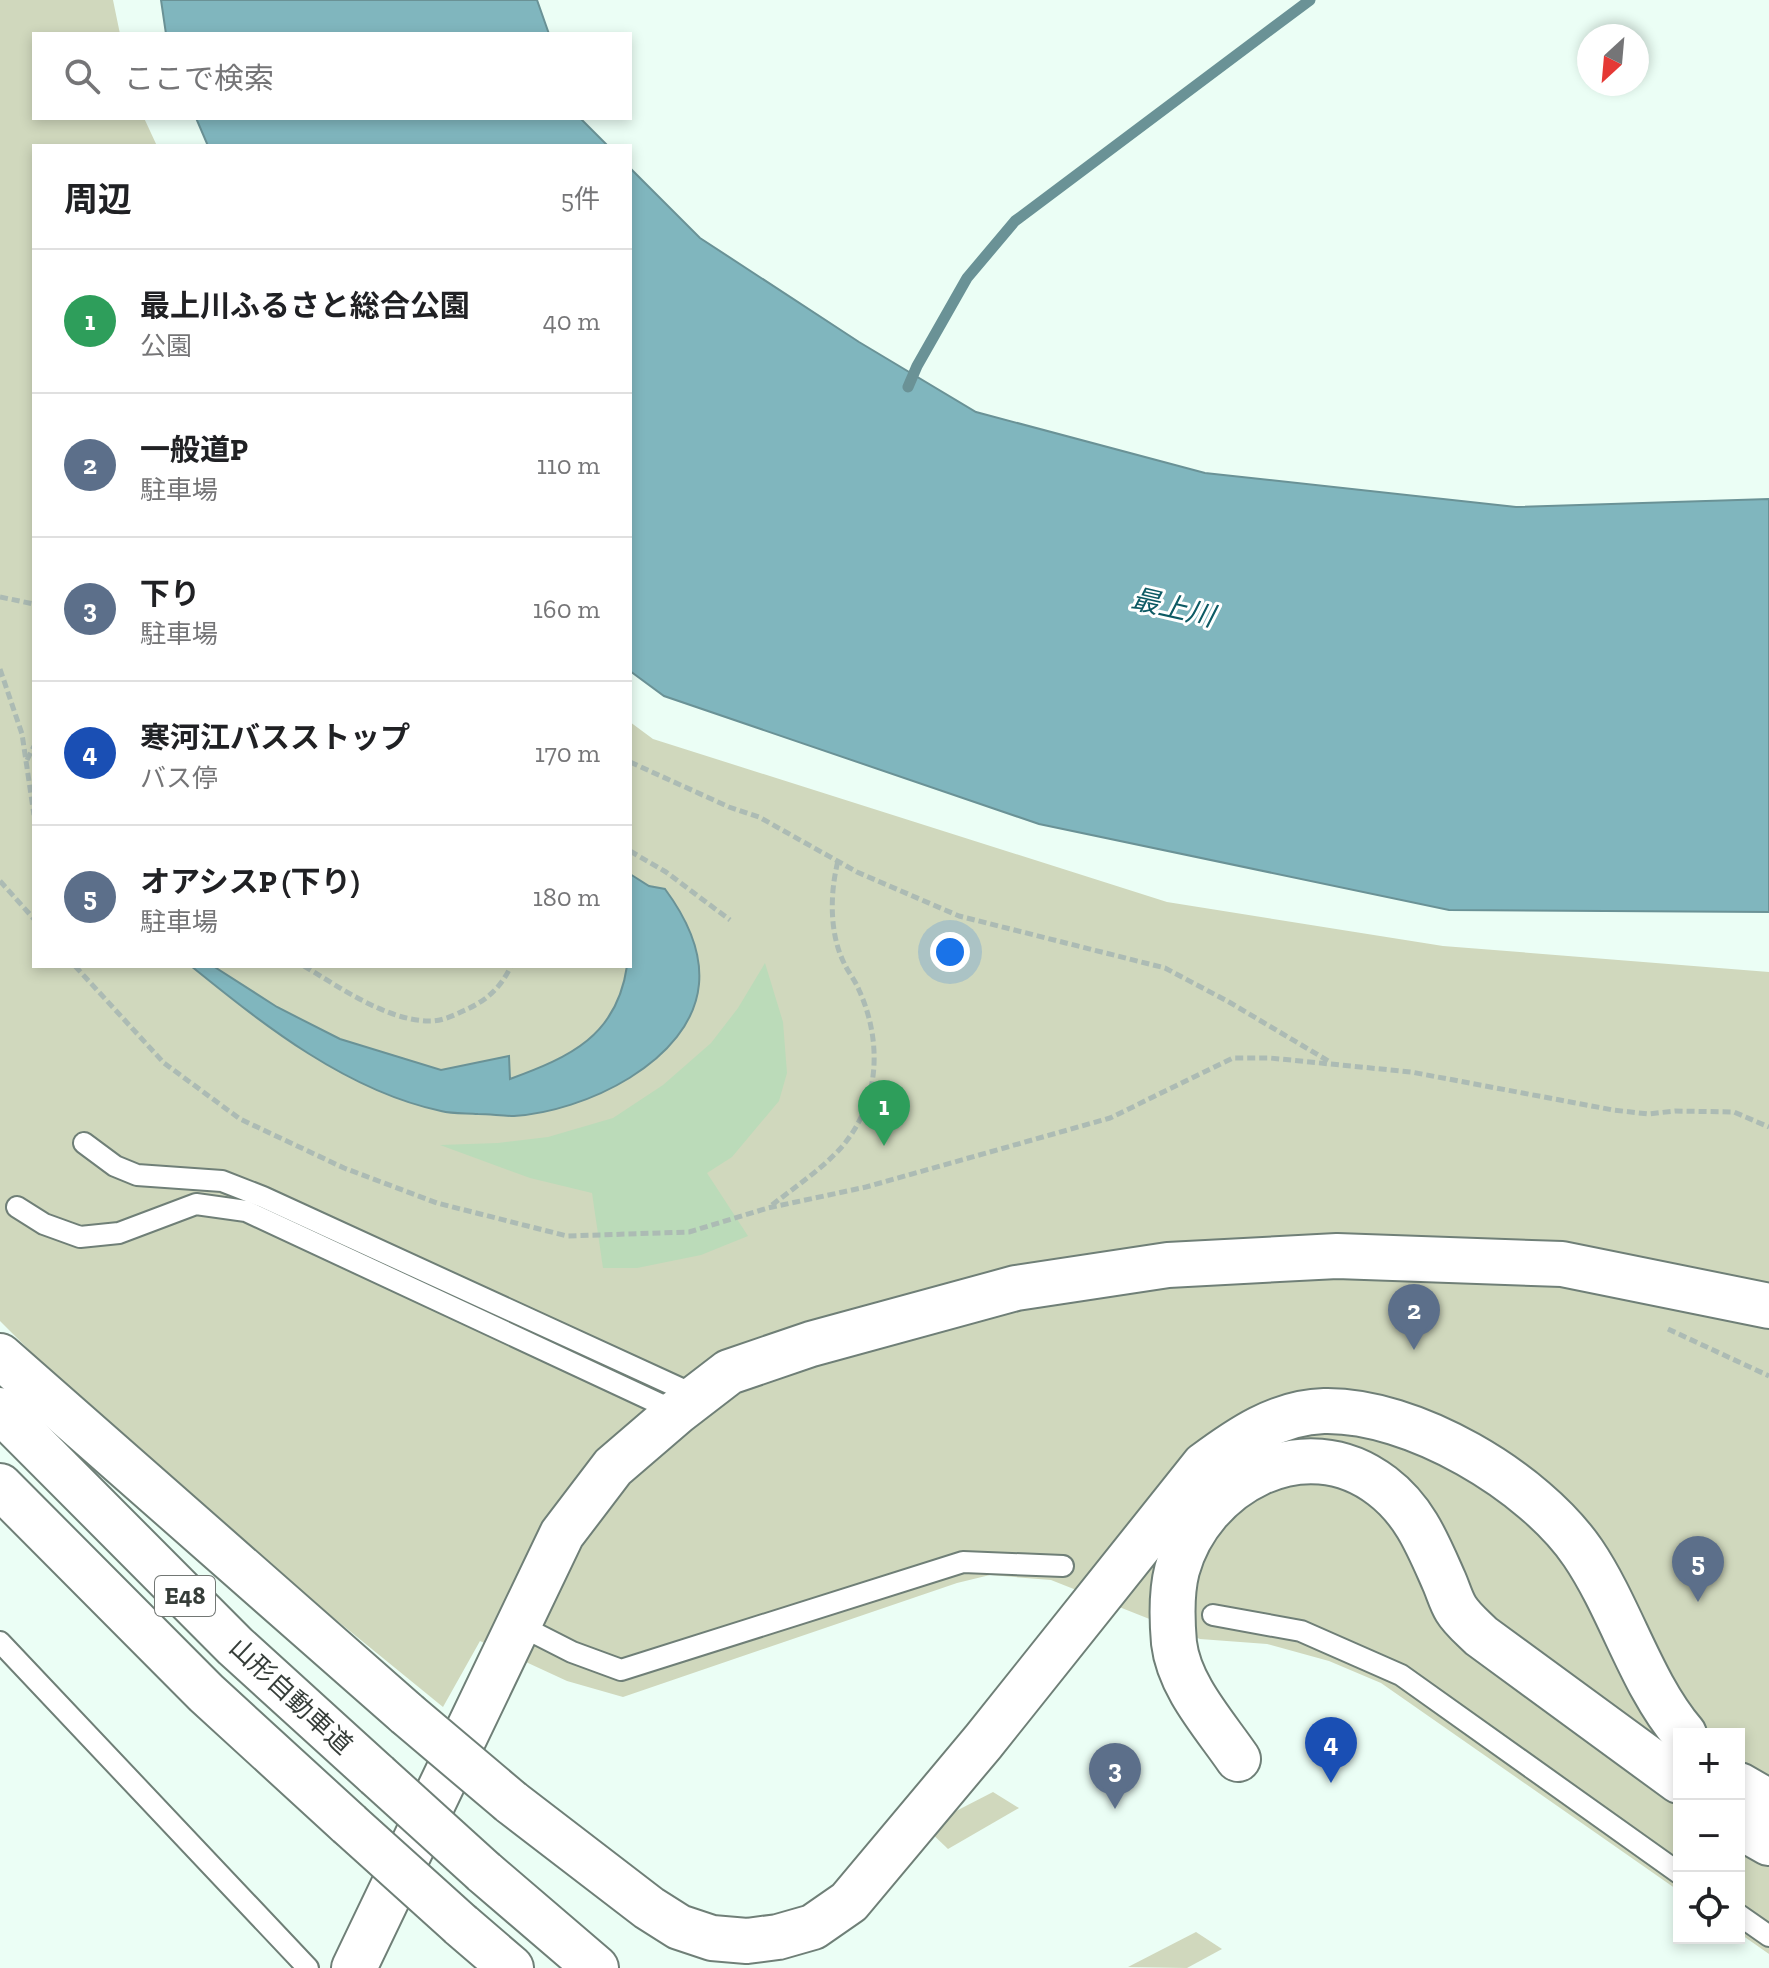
<!DOCTYPE html>
<html lang="ja">
<meta charset="utf-8">
<style>
:root{--surface:#fff;--page:#f2f2f2;--text:#202124;--muted:#757577;--line:#e0e0e0;--accent:#2563eb}
body{margin:0;font-family:"Zilla Slab","Noto Sans JP",serif;background:var(--page);color:var(--text)}
.controls{position:absolute;right:24px;bottom:24px;display:grid;overflow:hidden;border-radius:0px;box-shadow:0 4px 12px #0003}
.controls button{width:72px;height:72px;display:grid;place-items:center;padding:0;border:0;border-bottom:2px solid var(--line);background:var(--surface);color:var(--text);font:40px sans-serif}
.compass{position:absolute;left:1577px;top:24px;width:72px;height:72px;border-radius:50%;background:var(--surface);box-shadow:0 4px 12px #0003;rotate:206deg}
.you{position:absolute;left:950px;top:952px;width:28px;height:28px;margin:-20px;border:6px solid #fff;border-radius:50%;background:#1a73e8;box-shadow:0 0 0 12px #1a73e833}
.badge{display:grid;place-items:center;width:52px;height:52px;border-radius:50%;background:var(--accent);color:#fff;font-size:26px;font-weight:700}
.pin{position:absolute;translate:-50% -66px;filter:drop-shadow(0 2px 4px #0008)}
.pin::after{content:'';position:absolute;top:42px;width:28px;height:24px;background:inherit;clip-path:polygon(0 0,100% 0,50% 100%)}
.list{margin:0;padding:0;list-style:none}
h2{display:flex;justify-content:space-between;align-items:center;height:104px;margin:0;padding:0 32px;font-size:34px}
h2 small{font-size:26px;font-weight:400;color:var(--muted)}
.list li{display:grid;grid-template-columns:52px 1fr auto;gap:24px;align-items:center;box-sizing:border-box;height:144px;padding:0 32px;border-top:2px solid var(--line)}
.list b{display:block;font-size:30px;white-space:nowrap}
.list p{margin:0;font-size:26px;white-space:nowrap;color:var(--muted)}
.list em{font-size:26px;font-style:normal;color:var(--muted)}
.icon{flex:none;width:44px;height:44px;fill:none;stroke:currentColor;stroke-width:2;stroke-linecap:round;stroke-linejoin:round}
.map{position:relative;flex:none;width:1769px;height:1968px;overflow:hidden}
.search{position:absolute;background:var(--surface);box-shadow:0 4px 12px #0003;left:32px;top:32px;width:600px;height:88px;display:flex;align-items:center;gap:20px;box-sizing:border-box;padding:0 28px;border-radius:0px;color:var(--muted);font-size:30px}
.panel{position:absolute;background:var(--surface);box-shadow:0 4px 12px #0003;left:32px;top:144px;width:600px;height:824px;border-radius:0px}
.map>svg:first-child{display:block}
.green{fill:#d0d8bd}
.water{fill:#80b6be;stroke:#6a9296;stroke-width:2}
.lines{fill:none;stroke-linecap:round;stroke-linejoin:round}
.stream{stroke:#6a9296;stroke-width:11}
.building{fill:#bbdbb9}
.lane-casing{stroke:#6f7f77;stroke-width:24}
.secondary-casing{stroke:#6f7f77;stroke-width:48}
.highway-casing{stroke:#6f7f77;stroke-width:48}
.path{stroke:#acbbb4;stroke-width:5;stroke-dasharray:8 4;stroke-linecap:butt}
.lane{stroke:#fff;stroke-width:20}
.secondary{stroke:#fff;stroke-width:44}
.highway{stroke:#fff;stroke-width:44}
.highway-bridge-casing{stroke:#6f7f77;stroke-width:48;stroke-linecap:butt}
.highway-bridge{stroke:#fff;stroke-width:44}
.labels{text-anchor:middle;stroke-width:6;stroke-linejoin:round;paint-order:stroke}
.shield{fill:#fff;stroke:#727774;stroke-width:2}
.shield-label{font-size:24px;font-weight:bold;fill:#363d39}
.street-label{font-size:26px;fill:#363d39;stroke:#fff}
.water-label{font-size:28px;font-style:italic;fill:#0d5a64;stroke:#fff}
</style>
<div class="map">
<svg width="1769" height="1968" viewBox="0 0 1769 1968">
<rect width="100%" height="100%" fill="#ebfef5"/>
<g class="green">
<polygon points="0,0 113,0 120,34 34,34 34,118 144,118 157,146 34,146 34,966 630,966 630,722 653,739 1167,902 1443,946 1769,972 1769,1954 1739,1933 1739,1734 1679,1734 1679,1891 1381,1683 1329,1661 1267,1644 1200,1639 1051,1580 990,1575 957,1583 623,1697 567,1681 480,1641 443,1707 136,1457 0,1321"/>
<polygon points="993,1792 1019,1808 948,1849 925,1827"/>
<polygon points="1196,1932 1222,1949 1187,1968 1128,1967"/>
</g>
<g class="water">
<polygon points="161,0 537,0 549,34 166,34"/>
<polygon points="196,118 580,118 608,146 208,146"/>
<polygon points="630,168 700,238 859,342 976,412 1205,473 1516,507 1769,499 1769,912 1449,910 1039,824 664,696 630,671"/>
<path d="M630 874 649 886 665 889C685 916 702 950 699 984 692 1062 583 1112 514 1116 502 1116 490 1114 478 1114 466 1113 453 1114 441 1111 347 1091 265 1026 191 966H213L277 1007 340 1039 441 1070 509 1056 510 1079C570 1057 617 1036 627 966H630Z"/>
</g>
<g class="lines">
<polyline class="stream" points="908,387 917,366 967,278 1015,221 1310,0"/>
</g>
<polygon class="building" points="765,963 783,1022 787,1073 779,1101 732,1157 707,1173 748,1236 701,1255 637,1268 603,1268 592,1193 530,1178 440,1145 498,1143 548,1137 613,1118 663,1085 711,1043 738,1008"/>
<g class="lines">
<defs>
<g id="lane">
<polyline points="84,1143 115,1166 137,1175 222,1181 263,1197 697,1396"/>
<polyline points="17,1207 44,1224 80,1237 119,1233 196,1204 246,1211 677,1412"/>
<polyline points="1213,1615 1301,1631 1401,1675 1679,1873"/>
<polyline points="517,1624 572,1652 621,1670 963,1562 1063,1566"/>
<polyline points="0,1642 308,1968"/>
<polyline points="1739,1915 1769,1936"/>
</g>
<polyline id="secondary" points="354,1968 562,1534 613,1467 677,1412 729,1372 811,1344 1016,1288 1168,1265 1337,1256 1562,1264 1769,1306"/>
<g id="highway">
<polyline points="0,1356 407,1714"/>
<polyline points="0,1410 235,1646 377,1775"/>
<polyline points="0,1486 206,1693 349,1824"/>
<path d="M1238 1759C1214 1724 1179 1686 1174 1643 1172 1620 1171 1593 1177 1570 1201 1483 1304 1426 1382 1486 1415 1511 1428 1545 1444 1581 1448 1590 1451 1601 1456 1609 1462 1619 1473 1628 1481 1636L1679 1781"/>
<polyline points="1739,1785 1769,1802"/>
<path d="M511 1802 649 1908 679 1927 712 1938 747 1941 778 1937 813 1927 849 1902 983 1742 1204 1465C1239 1439 1278 1412 1324 1411 1412 1409 1534 1481 1583 1553 1621 1609 1641 1684 1684 1734"/>
<polyline points="1739,1826 1769,1843"/>
<polyline points="484,1872 596,1968"/>
<polyline points="461,1925 511,1968"/>
</g>
</defs>
<use href="#lane" class="lane-casing"/>
<use href="#secondary" class="secondary-casing"/>
<use href="#highway" class="highway-casing"/>
<g class="path">
<polyline points="0,597 34,604"/>
<polyline points="0,669 22,734 34,815"/>
<polyline points="27,760 34,746"/>
<polyline points="630,762 729,807 759,817 857,872 959,916 1165,968 1229,1002 1330,1062"/>
<polyline points="630,851 666,872 730,920"/>
<polyline points="0,881 34,919"/>
<polyline points="75,966 164,1063 240,1119 344,1168 437,1203 567,1236 689,1232 768,1208 866,1187 1110,1118 1233,1058 1270,1058 1411,1072 1613,1110 1648,1114 1675,1111 1734,1112 1769,1127"/>
<path d="M304 966C339 987 386 1020 428 1021 439 1022 453 1016 463 1011 486 1001 500 989 511 966"/>
<path d="M772 1205C795 1187 819 1171 839 1150 880 1105 883 1043 859 990 855 980 848 972 844 963 829 933 830 892 838 861"/>
<polyline points="1668,1329 1769,1376"/>
</g>
<use href="#lane" class="lane"/>
<use href="#secondary" class="secondary"/>
<use href="#highway" class="highway"/>
<defs>
<g id="highway-bridge">
<polyline points="407,1714 511,1802"/>
<polyline points="377,1775 484,1872"/>
<polyline points="349,1824 461,1925"/>
</g>
</defs>
<use href="#highway-bridge" class="highway-bridge-casing"/>
<use href="#highway-bridge" class="highway-bridge"/>
</g>
<g class="labels">
<rect class="shield" x="155" y="1576" width="60" height="40" rx="6"/>
<g class="shield-label">
<text x="185" y="1604">E48</text>
</g>
<g class="street-label">
<text transform="translate(291 1696) rotate(43)" y="9">山形自動車道</text>
</g>
<g class="water-label">
<text transform="translate(1173 607) rotate(13)" y="10">最上川</text>
</g>
</g>
</svg>
<div class="controls">
<button>+</button>
<button>−</button>
<button><svg class="icon" aria-label="locate" viewBox="0 0 24 24"><circle cx="12" cy="12" r="6"/><path d="M12 2v4M12 18v4M2 12h4M18 12h4"/></svg></button>
</div>
<svg class="compass" viewBox="-18 -18 36 36"><path d="M0-13l5 13h-10z" fill="#e53935"/><path d="M0 13l5-13h-10z" fill="#757577"/></svg>
<div class="you"></div>
<div class="pin badge" style="left:884px;top:1146px;background:#2e9e5b">1</div>
<div class="pin badge" style="left:1414px;top:1350px;background:#5c6f8a">2</div>
<div class="pin badge" style="left:1115px;top:1809px;background:#5c6f8a">3</div>
<div class="pin badge" style="left:1331px;top:1783px;background:#1a4fb4">4</div>
<div class="pin badge" style="left:1698px;top:1602px;background:#5c6f8a">5</div>
<div class="search"><svg class="icon" aria-label="search" viewBox="0 0 24 24"><circle cx="10" cy="10" r="6"/><path d="M15 15l6 6"/></svg>ここで検索</div>
<section class="panel">
<h2>周辺<small>5件</small></h2>
<ul class="list">
<li><span class="badge" style="background:#2e9e5b">1</span><div><b>最上川ふるさと総合公園</b><p>公園</p></div><em>40 m</em></li>
<li><span class="badge" style="background:#5c6f8a">2</span><div><b>一般道P</b><p>駐車場</p></div><em>110 m</em></li>
<li><span class="badge" style="background:#5c6f8a">3</span><div><b>下り</b><p>駐車場</p></div><em>160 m</em></li>
<li><span class="badge" style="background:#1a4fb4">4</span><div><b>寒河江バスストップ</b><p>バス停</p></div><em>170 m</em></li>
<li><span class="badge" style="background:#5c6f8a">5</span><div><b>オアシスP (下り)</b><p>駐車場</p></div><em>180 m</em></li>
</ul>
</section>
</div>
